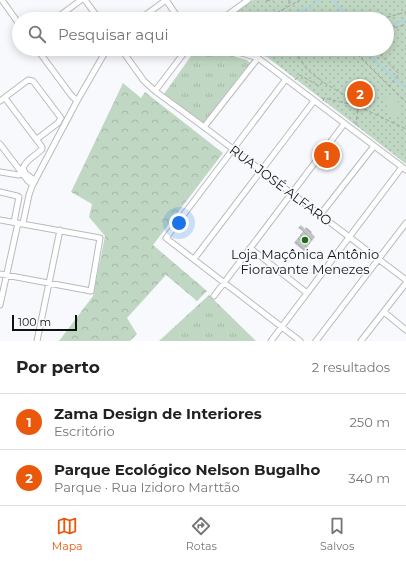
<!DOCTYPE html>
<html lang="pt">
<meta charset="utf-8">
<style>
:root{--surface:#fff;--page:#f6f6f6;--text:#222;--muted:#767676;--line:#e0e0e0;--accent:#ea580c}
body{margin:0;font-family:Montserrat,sans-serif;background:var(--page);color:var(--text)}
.scale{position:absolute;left:12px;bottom:10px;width:65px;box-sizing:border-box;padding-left:4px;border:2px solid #101112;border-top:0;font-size:11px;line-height:14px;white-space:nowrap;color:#101112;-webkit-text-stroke:3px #f8f9fc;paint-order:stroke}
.you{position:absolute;left:179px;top:223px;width:14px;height:14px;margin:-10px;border:3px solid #fff;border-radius:50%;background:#1a73e8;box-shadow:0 0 0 6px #1a73e833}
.badge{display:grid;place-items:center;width:26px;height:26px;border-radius:50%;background:var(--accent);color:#fff;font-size:13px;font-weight:700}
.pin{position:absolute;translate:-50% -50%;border:2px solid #fff;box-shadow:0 1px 4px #0006}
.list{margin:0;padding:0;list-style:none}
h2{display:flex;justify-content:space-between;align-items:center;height:52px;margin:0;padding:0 16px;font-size:17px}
h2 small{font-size:13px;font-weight:400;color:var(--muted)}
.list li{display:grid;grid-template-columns:26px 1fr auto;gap:12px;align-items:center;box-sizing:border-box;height:56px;padding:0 16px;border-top:1px solid var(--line)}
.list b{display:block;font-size:15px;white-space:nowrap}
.list p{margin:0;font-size:13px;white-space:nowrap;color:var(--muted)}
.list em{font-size:13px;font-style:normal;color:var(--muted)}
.icon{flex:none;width:22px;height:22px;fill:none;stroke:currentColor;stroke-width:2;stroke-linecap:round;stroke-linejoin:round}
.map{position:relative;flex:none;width:406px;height:341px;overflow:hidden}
.search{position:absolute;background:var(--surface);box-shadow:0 2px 10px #0003;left:12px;right:12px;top:12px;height:44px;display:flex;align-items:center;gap:10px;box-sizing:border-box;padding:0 14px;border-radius:22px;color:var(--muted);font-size:15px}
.sheet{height:164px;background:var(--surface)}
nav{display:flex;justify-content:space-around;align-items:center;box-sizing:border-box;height:56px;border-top:1px solid var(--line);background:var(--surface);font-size:11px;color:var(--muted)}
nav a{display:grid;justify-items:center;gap:2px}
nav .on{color:var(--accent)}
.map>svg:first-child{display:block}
</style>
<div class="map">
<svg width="406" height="341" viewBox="0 0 406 341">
<defs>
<pattern id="grass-tufts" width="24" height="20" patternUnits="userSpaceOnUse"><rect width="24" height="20" fill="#c0d8c3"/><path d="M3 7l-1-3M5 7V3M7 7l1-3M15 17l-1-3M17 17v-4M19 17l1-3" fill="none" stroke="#a4b8a6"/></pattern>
<pattern id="forest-crowns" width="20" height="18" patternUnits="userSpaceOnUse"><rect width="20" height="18" fill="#c0d8c3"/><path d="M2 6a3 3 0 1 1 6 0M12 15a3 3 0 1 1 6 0" fill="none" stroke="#a4b8a6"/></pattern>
<pattern id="park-dots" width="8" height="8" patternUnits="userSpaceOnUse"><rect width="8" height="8" fill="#c0d8c3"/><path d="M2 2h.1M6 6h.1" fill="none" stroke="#a4b8a6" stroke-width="1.8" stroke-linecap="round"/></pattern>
<pattern id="building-back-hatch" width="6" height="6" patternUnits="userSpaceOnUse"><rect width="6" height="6" fill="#c2c3c6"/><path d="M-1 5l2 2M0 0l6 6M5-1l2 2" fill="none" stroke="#a6a6a9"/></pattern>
</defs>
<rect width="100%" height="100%" fill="#f8f9fc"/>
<path fill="url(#grass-tufts)" d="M 196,49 L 208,49 L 247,60 L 250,63 L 203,123 L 164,94 Z
M 209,295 L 256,341 L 159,341 Z"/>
<path fill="url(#forest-crowns)" d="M 123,83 L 141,98 L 145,92 L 223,153 L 153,245 L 207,291 L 197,301 L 166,275 L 127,318 L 137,334 L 130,341 L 59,341 L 93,296 L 105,236 L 89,217 L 92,204 L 71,192 Z"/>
<path fill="url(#park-dots)" d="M 253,0 L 406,0 L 406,164 L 267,57 L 240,49 L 387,49 L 387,19 L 227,19 Z"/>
<path fill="#c0d8c3" d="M 388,95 L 394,96 L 400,105 L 402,111 L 400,116 L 395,117 L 390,113 L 384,100 Z"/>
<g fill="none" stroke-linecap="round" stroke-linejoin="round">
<path stroke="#aad2eb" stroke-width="1.5" d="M 333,0 L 350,19
M 284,19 L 312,6 L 318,0
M 387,26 L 406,20
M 367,49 L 375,61 L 406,88"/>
</g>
<path fill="url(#building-back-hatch)" d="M 301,225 L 305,229 L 306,227 L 312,232 L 311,233 L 315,237 L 304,251 L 294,243 L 303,231 L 298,228 Z"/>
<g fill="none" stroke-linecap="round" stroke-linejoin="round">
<defs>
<path id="minor" d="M 2,0 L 19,24
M 85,0 L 99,19
M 166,0 L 179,19
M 55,19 L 81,0
M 140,19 L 166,0
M 222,19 L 248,0
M 37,49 L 71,95 L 77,101
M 121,49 L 144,81 L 155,91 L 204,127 L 406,280
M 228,49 L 258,58 L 406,170
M 286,79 L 166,238 L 300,341
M 155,91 L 187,49
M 5,98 L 42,147 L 42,149 C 36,156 26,159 23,168 L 25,173 L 35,181
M 0,101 L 28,80 L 33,81 L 61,118 L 58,123 L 37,139
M 204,127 L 258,58
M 0,144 L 28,181 L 33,184
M 0,172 L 19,175 L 24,173
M 0,192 L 17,196 L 19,197 L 14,222
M 320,215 L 374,146
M 0,220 L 100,238 L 91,291 L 0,274
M 23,223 L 29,195 L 32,186 L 77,101 L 107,49
M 250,248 L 307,293
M 194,259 L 314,101
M 214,296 L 344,124
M 0,305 L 18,223
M 384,312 L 406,330
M 37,341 L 60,230
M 271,341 L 402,167
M 316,341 L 406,223
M 361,341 L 406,283"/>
</defs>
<use href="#minor" stroke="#b9babc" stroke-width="7"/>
<path stroke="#a1a2a4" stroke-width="1" stroke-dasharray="4 2" stroke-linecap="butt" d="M 267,0 L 267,1 L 273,0
M 289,0 L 289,5
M 266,19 L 300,0
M 357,19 L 358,18 L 371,19
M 381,19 L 406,12
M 387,37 L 394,28 L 406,24
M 406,48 L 406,50
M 255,49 L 267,51 L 282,49
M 282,49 C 303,53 297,59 309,71 C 313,75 318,78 322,81
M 326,49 L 332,56 L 354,51 L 389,86
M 377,49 L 376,50 L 399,74 L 389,86 L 406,102
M 295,80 L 300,75 L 319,86 L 323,82 L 354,101 L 358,106 L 406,129
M 323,101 L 324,98 L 358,106 L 356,125"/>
<use href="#minor" stroke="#fff" stroke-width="5"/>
</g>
<circle fill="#1e6f17" stroke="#f8f9fc" stroke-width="1.5" cx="305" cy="240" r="4"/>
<g text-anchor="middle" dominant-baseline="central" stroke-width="3.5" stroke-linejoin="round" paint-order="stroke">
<g font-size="13" fill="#101112" stroke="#f8f9fc">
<text transform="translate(281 185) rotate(37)">RUA JOSÉ ALFARO</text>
</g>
<g font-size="13" fill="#101112" stroke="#f8f9fc">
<text x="305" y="254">Loja Maçônica Antônio<tspan x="305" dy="15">Fioravante Menezes</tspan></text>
</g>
</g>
</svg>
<div class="scale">100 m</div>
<div class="you"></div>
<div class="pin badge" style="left:327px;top:155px">1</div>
<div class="pin badge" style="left:360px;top:94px">2</div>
<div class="search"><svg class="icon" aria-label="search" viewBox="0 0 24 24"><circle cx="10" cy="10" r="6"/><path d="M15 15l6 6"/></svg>Pesquisar aqui</div>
</div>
<section class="sheet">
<h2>Por perto<small>2 resultados</small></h2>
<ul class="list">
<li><span class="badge">1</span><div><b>Zama Design de Interiores</b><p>Escritório</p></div><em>250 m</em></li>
<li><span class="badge">2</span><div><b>Parque Ecológico Nelson Bugalho</b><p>Parque · Rua Izidoro Marttão</p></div><em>340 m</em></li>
</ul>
</section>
<nav>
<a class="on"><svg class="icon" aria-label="map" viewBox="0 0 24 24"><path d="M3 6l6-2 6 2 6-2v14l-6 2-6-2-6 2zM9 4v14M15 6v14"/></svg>Mapa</a>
<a><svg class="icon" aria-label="directions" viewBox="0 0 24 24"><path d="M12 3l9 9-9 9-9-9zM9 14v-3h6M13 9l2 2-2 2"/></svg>Rotas</a>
<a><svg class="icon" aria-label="saved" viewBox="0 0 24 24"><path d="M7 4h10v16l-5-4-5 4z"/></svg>Salvos</a>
</nav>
